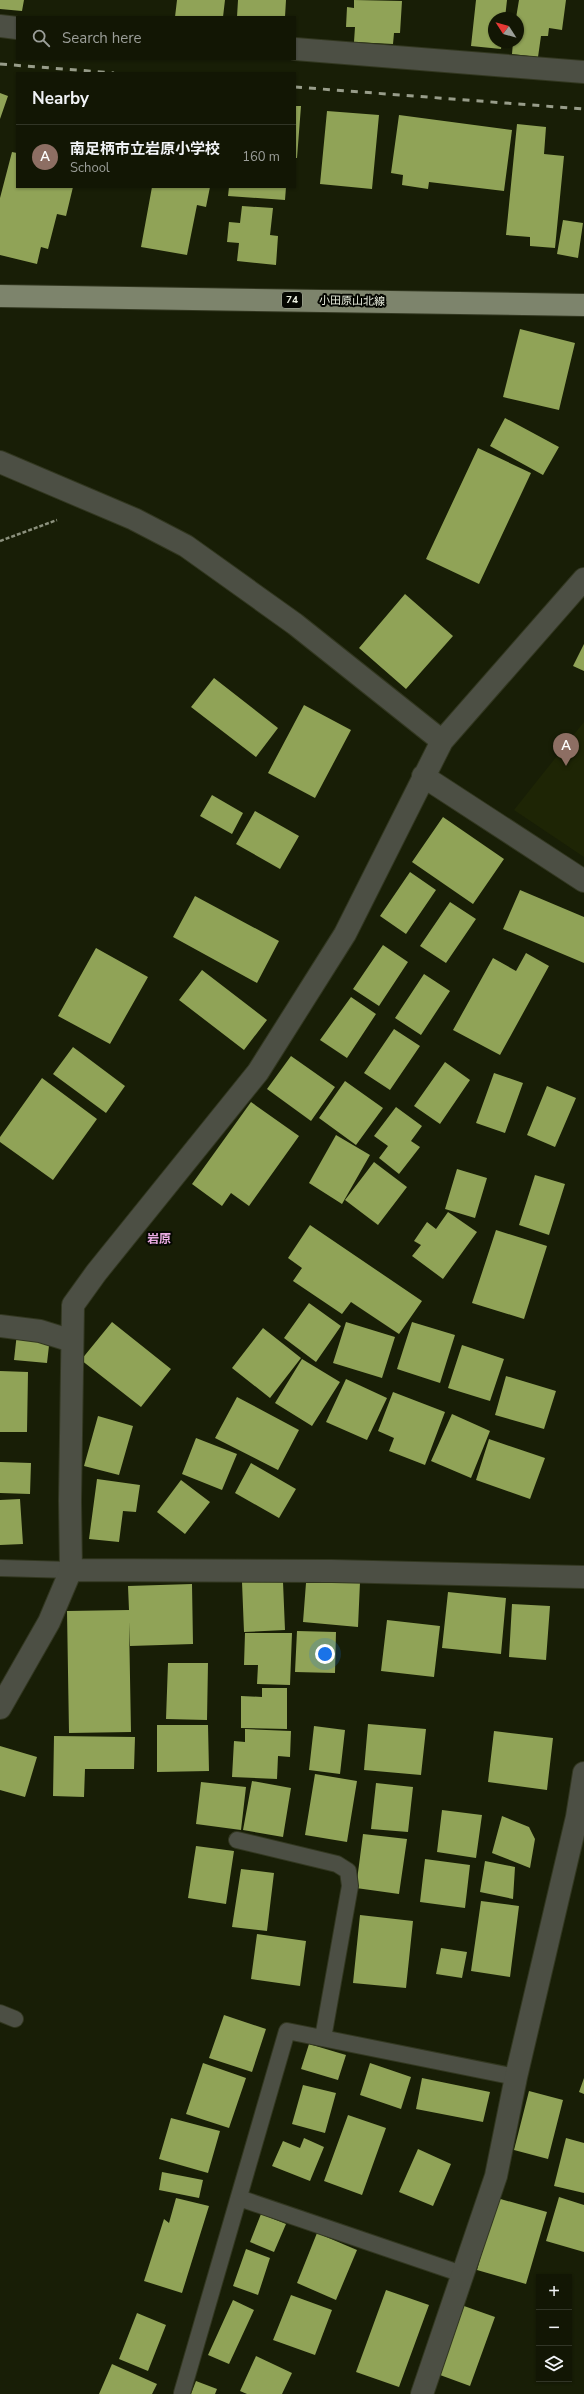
<!DOCTYPE html>
<meta charset="utf-8">
<style>
:root{--surface:#121604;--page:#1b1f0e;--text:#f1f3f6;--muted:#9c9f9a;--line:#313526;--accent:#b45309}
body{margin:0;font-family:"Nunito Sans","Noto Sans JP",sans-serif;background:var(--page);color:var(--text)}
.controls{position:absolute;right:12px;bottom:12px;display:grid;overflow:hidden;border-radius:0px;box-shadow:0 1px 3px #0004}
.controls button{width:36px;height:36px;display:grid;place-items:center;padding:0;border:0;border-bottom:1px solid var(--line);background:var(--surface);color:var(--text);font:20px sans-serif}
.compass{position:absolute;left:488px;top:12px;width:36px;height:36px;border-radius:50%;background:var(--surface);box-shadow:0 1px 3px #0004;rotate:306deg}
.you{position:absolute;left:325px;top:1654px;width:14px;height:14px;margin:-10px;border:3px solid #fff;border-radius:50%;background:#1a73e8;box-shadow:0 0 0 6px #1a73e833}
.badge{display:grid;place-items:center;width:26px;height:26px;border-radius:50%;background:var(--accent);color:#fff;font-size:13px;font-weight:700}
.pin{position:absolute;translate:-50% -33px;filter:drop-shadow(0 1px 2px #0008)}
.pin::after{content:'';position:absolute;top:21px;width:14px;height:12px;background:inherit;clip-path:polygon(0 0,100% 0,50% 100%)}
.list{margin:0;padding:0;list-style:none}
h2{display:flex;justify-content:space-between;align-items:center;height:52px;margin:0;padding:0 16px;font-size:17px}
h2 small{font-size:13px;font-weight:400;color:var(--muted)}
.list li{display:grid;grid-template-columns:26px 1fr auto;gap:12px;align-items:center;box-sizing:border-box;height:64px;padding:0 16px;border-top:1px solid var(--line)}
.list b{display:block;font-size:15px;white-space:nowrap}
.list p{margin:0;font-size:13px;white-space:nowrap;color:var(--muted)}
.list em{font-size:13px;font-style:normal;color:var(--muted)}
.icon{flex:none;width:22px;height:22px;fill:none;stroke:currentColor;stroke-width:2;stroke-linecap:round;stroke-linejoin:round}
.map{position:relative;flex:none;width:584px;height:2394px;overflow:hidden}
.search{position:absolute;background:var(--surface);box-shadow:0 1px 3px #0004;left:16px;top:16px;width:280px;height:44px;display:flex;align-items:center;gap:10px;box-sizing:border-box;padding:0 14px;border-radius:0px;color:var(--muted);font-size:15px}
.panel{position:absolute;background:var(--surface);box-shadow:0 1px 3px #0004;left:16px;top:72px;width:280px;height:116px;border-radius:0px}
.map>svg:first-child{display:block}
</style>
<div class="map">
<svg width="584" height="2394" viewBox="0 0 584 2394">
<rect width="100%" height="100%" fill="#181e06"/>
<path fill="#1e2505" d="M 584,722 L 584,857 L 514,810 Z"/>
<path fill="#90a357" d="M 0,0 L 24,0 L 22,11 L 0,9 Z
M 177,0 L 225,0 L 223,17 L 175,17 Z
M 238,0 L 286,0 L 285,17 L 237,17 Z
M 354,0 L 402,1 L 400,33 L 394,33 L 393,44 L 354,42 L 355,27 L 346,27 L 347,7 L 354,8 Z
M 476,0 L 507,0 L 505,18 L 494,18 L 494,42 L 502,42 L 501,49 L 471,46 Z
M 519,0 L 566,0 L 562,30 L 549,28 L 548,36 L 541,36 L 538,57 L 512,54 L 513,42 L 518,42 L 518,18 L 516,18 Z
M 0,93 L 8,96 L 0,119 Z
M 295,106 L 301,106 L 297,158 L 295,158 Z
M 327,111 L 379,115 L 372,189 L 320,184 Z
M 399,115 L 512,130 L 504,191 L 429,182 L 428,189 L 402,185 L 403,175 L 391,173 Z
M 517,124 L 546,127 L 544,154 L 564,156 L 555,248 L 530,246 L 530,237 L 506,235 Z
M 12,152 L 17,153 L 17,187 L 73,187 L 66,216 L 57,214 L 48,249 L 41,247 L 37,264 L 0,255 L 0,198 Z
M 152,187 L 210,187 L 206,207 L 197,205 L 187,255 L 141,247 Z
M 229,187 L 286,187 L 285,200 L 228,196 Z
M 242,206 L 273,208 L 270,235 L 278,236 L 276,265 L 237,261 L 239,243 L 227,242 L 229,222 L 240,223 Z
M 563,220 L 583,223 L 578,258 L 557,254 Z
M 520,329 L 575,343 L 559,410 L 503,397 Z
M 505,418 L 559,447 L 543,475 L 490,446 Z
M 478,448 L 531,473 L 479,584 L 426,559 Z
M 405,594 L 453,636 L 406,689 L 359,648 Z
M 584,644 L 584,671 L 573,666 Z
M 214,678 L 278,728 L 256,757 L 191,707 Z
M 304,705 L 351,730 L 315,798 L 268,773 Z
M 212,795 L 243,813 L 232,834 L 200,816 Z
M 255,811 L 299,836 L 280,869 L 236,844 Z
M 443,817 L 504,859 L 473,904 L 412,862 Z
M 410,872 L 436,890 L 406,934 L 380,916 Z
M 520,890 L 584,917 L 584,963 L 503,929 Z
M 195,896 L 279,941 L 257,983 L 173,937 Z
M 450,902 L 476,919 L 446,963 L 420,946 Z
M 383,945 L 408,962 L 379,1006 L 353,989 Z
M 96,948 L 148,977 L 110,1044 L 58,1016 Z
M 526,953 L 549,966 L 500,1055 L 453,1030 L 493,958 L 516,971 Z
M 202,970 L 267,1020 L 244,1050 L 179,1000 Z
M 424,974 L 450,991 L 421,1035 L 395,1018 Z
M 351,997 L 376,1014 L 347,1058 L 320,1040 Z
M 394,1029 L 420,1046 L 390,1090 L 364,1073 Z
M 73,1047 L 125,1086 L 106,1113 L 53,1074 Z
M 291,1056 L 335,1087 L 311,1121 L 267,1089 Z
M 445,1062 L 470,1080 L 440,1124 L 414,1106 Z
M 494,1073 L 523,1083 L 505,1133 L 476,1123 Z
M 42,1078 L 97,1119 L 53,1180 L 0,1142 L 0,1137 Z
M 345,1081 L 383,1108 L 356,1145 L 319,1118 Z
M 547,1086 L 576,1098 L 555,1147 L 527,1135 Z
M 251,1102 L 299,1136 L 249,1206 L 231,1193 L 222,1206 L 192,1184 Z
M 396,1107 L 422,1126 L 411,1141 L 420,1147 L 399,1174 L 379,1158 L 388,1146 L 374,1136 Z
M 336,1135 L 370,1155 L 342,1204 L 309,1183 Z
M 374,1162 L 407,1187 L 378,1225 L 345,1200 Z
M 457,1169 L 487,1178 L 475,1218 L 445,1209 Z
M 535,1175 L 565,1184 L 549,1235 L 519,1225 Z
M 448,1212 L 477,1232 L 443,1279 L 412,1256 L 421,1245 L 414,1241 L 427,1222 L 436,1229 Z
M 310,1225 L 422,1301 L 399,1334 L 351,1302 L 342,1314 L 293,1281 L 302,1268 L 288,1258 Z
M 496,1230 L 547,1246 L 524,1319 L 472,1303 Z
M 309,1303 L 341,1326 L 316,1362 L 284,1338 Z
M 112,1322 L 171,1369 L 141,1407 L 81,1360 Z
M 346,1322 L 395,1337 L 382,1378 L 333,1363 Z
M 412,1322 L 455,1335 L 440,1383 L 397,1369 Z
M 263,1328 L 301,1358 L 270,1398 L 232,1368 Z
M 17,1333 L 50,1337 L 47,1363 L 14,1360 Z
M 462,1345 L 504,1359 L 490,1401 L 448,1388 Z
M 302,1359 L 340,1382 L 312,1426 L 275,1403 Z
M 0,1371 L 28,1372 L 27,1432 L 0,1432 Z
M 506,1376 L 556,1391 L 544,1429 L 495,1415 Z
M 346,1379 L 387,1398 L 367,1440 L 326,1422 Z
M 393,1392 L 445,1412 L 425,1465 L 389,1451 L 394,1438 L 378,1431 Z
M 237,1397 L 299,1430 L 278,1470 L 215,1438 Z
M 452,1414 L 490,1431 L 471,1478 L 431,1461 Z
M 98,1416 L 133,1426 L 119,1475 L 84,1466 Z
M 196,1438 L 237,1454 L 222,1490 L 182,1474 Z
M 489,1439 L 545,1458 L 530,1499 L 476,1480 Z
M 0,1462 L 31,1463 L 30,1494 L 0,1493 Z
M 251,1463 L 296,1489 L 279,1518 L 235,1493 Z
M 97,1479 L 140,1485 L 136,1512 L 123,1511 L 119,1542 L 89,1539 Z
M 181,1480 L 210,1502 L 185,1534 L 157,1512 Z
M 20,1499 L 23,1544 L 0,1545 L 0,1500 Z
M 242,1582 L 283,1582 L 285,1630 L 244,1632 Z
M 360,1582 L 358,1627 L 303,1622 L 306,1583 Z
M 192,1584 L 193,1644 L 130,1646 L 129,1622 L 131,1732 L 69,1733 L 67,1611 L 129,1610 L 128,1586 Z
M 448,1592 L 506,1598 L 501,1654 L 442,1648 Z
M 512,1604 L 550,1606 L 546,1660 L 509,1657 Z
M 387,1620 L 440,1626 L 434,1677 L 381,1671 Z
M 297,1631 L 336,1632 L 335,1673 L 295,1672 Z
M 245,1633 L 292,1633 L 290,1685 L 257,1684 L 258,1665 L 244,1665 Z
M 168,1663 L 208,1663 L 207,1720 L 166,1719 Z
M 262,1688 L 287,1688 L 287,1729 L 241,1728 L 241,1696 L 262,1697 Z
M 368,1724 L 426,1729 L 421,1775 L 364,1770 Z
M 157,1725 L 208,1725 L 209,1771 L 157,1772 Z
M 314,1726 L 345,1730 L 340,1774 L 309,1770 Z
M 245,1729 L 291,1731 L 290,1757 L 278,1756 L 277,1779 L 232,1777 L 234,1741 L 245,1742 Z
M 494,1731 L 553,1738 L 547,1790 L 488,1782 Z
M 54,1736 L 135,1737 L 134,1769 L 85,1769 L 84,1797 L 53,1796 Z
M 0,1746 L 37,1757 L 25,1797 L 0,1790 Z
M 315,1774 L 357,1781 L 347,1842 L 305,1835 Z
M 252,1781 L 291,1788 L 283,1837 L 243,1830 Z
M 201,1782 L 246,1787 L 241,1830 L 196,1824 Z
M 376,1783 L 413,1787 L 408,1832 L 371,1829 Z
M 442,1810 L 482,1815 L 476,1858 L 437,1852 Z
M 502,1816 L 529,1827 L 535,1839 L 530,1868 L 492,1853 Z
M 363,1834 L 407,1839 L 399,1894 L 356,1888 Z
M 196,1846 L 234,1851 L 226,1904 L 188,1898 Z
M 425,1859 L 470,1865 L 465,1908 L 420,1902 Z
M 485,1861 L 515,1867 L 513,1899 L 480,1892 Z
M 241,1869 L 274,1873 L 267,1931 L 232,1927 Z
M 481,1901 L 519,1906 L 510,1977 L 471,1971 Z
M 360,1915 L 413,1921 L 406,1988 L 353,1983 Z
M 257,1934 L 306,1941 L 300,1986 L 251,1979 Z
M 441,1948 L 467,1952 L 462,1978 L 436,1974 Z
M 224,2015 L 266,2029 L 252,2072 L 209,2058 Z
M 309,2044 L 346,2055 L 338,2080 L 301,2069 Z
M 203,2063 L 246,2078 L 229,2128 L 186,2114 Z
M 370,2063 L 411,2077 L 401,2109 L 360,2095 Z
M 422,2078 L 490,2092 L 483,2122 L 416,2109 Z
M 584,2078 L 584,2094 L 579,2092 Z
M 303,2085 L 336,2093 L 325,2133 L 292,2124 Z
M 529,2091 L 563,2100 L 548,2159 L 514,2150 Z
M 348,2115 L 386,2128 L 362,2195 L 324,2181 Z
M 171,2118 L 220,2131 L 208,2173 L 159,2159 Z
M 304,2138 L 324,2147 L 310,2181 L 272,2166 L 283,2141 L 300,2148 Z
M 566,2138 L 584,2143 L 584,2193 L 554,2186 Z
M 418,2149 L 451,2164 L 433,2206 L 399,2192 Z
M 162,2172 L 203,2180 L 199,2198 L 159,2190 Z
M 559,2197 L 584,2205 L 584,2252 L 546,2241 Z
M 176,2198 L 209,2206 L 182,2293 L 144,2281 L 164,2219 L 169,2223 Z
M 497,2198 L 547,2212 L 526,2284 L 477,2270 Z
M 261,2214 L 286,2224 L 274,2252 L 250,2242 Z
M 317,2233 L 357,2250 L 336,2300 L 297,2283 Z
M 246,2249 L 270,2258 L 258,2295 L 233,2286 Z
M 386,2290 L 429,2305 L 399,2387 L 356,2372 Z
M 291,2295 L 332,2310 L 315,2355 L 273,2340 Z
M 233,2300 L 254,2310 L 229,2364 L 208,2355 Z
M 464,2306 L 495,2317 L 470,2386 L 440,2375 Z
M 137,2313 L 166,2325 L 148,2371 L 119,2359 Z
M 256,2356 L 292,2373 L 282,2394 L 247,2394 L 240,2391 Z
M 112,2364 L 157,2384 L 152,2394 L 99,2394 Z
M 196,2381 L 217,2389 L 215,2394 L 191,2394 Z"/>
<g fill="none" stroke-linecap="round" stroke-linejoin="round">
<defs>
<path id="service" d="M 0,1568 L 71,1570
M 237,1840 L 337,1864 L 348,1871 L 350,1886 L 323,2038
M 0,2013 L 15,2019
M 239,2198 L 462,2274
M 182,2393 L 287,2031 L 516,2077"/>
<path id="minor" d="M 0,26 L 17,28
M 295,49 L 584,72
M 0,462 L 134,519 L 186,546 L 295,624 L 442,741
M 423,776 L 584,881
M 0,1326 L 40,1331 L 72,1341
M 71,1570 L 332,1571 L 584,1577
M 0,1708 L 49,1622 L 71,1570 L 70,1501 L 73,1305 L 96,1273 L 258,1072 L 345,934 L 442,741 L 584,579
M 422,2394 L 496,2176 L 516,2077 L 577,1817 L 584,1773"/>
<path id="primary" d="M 0,296 L 584,305"/>
</defs>
<use href="#service" stroke="#323720" stroke-width="18"/>
<use href="#minor" stroke="#323720" stroke-width="24"/>
<use href="#primary" stroke="#323720" stroke-width="24"/>
<path stroke="#8c917d" stroke-width="2.5" stroke-dasharray="4 2" stroke-linecap="butt" d="M 0,541 L 57,520"/>
<use href="#service" stroke="#4c4f44" stroke-width="16"/>
<use href="#minor" stroke="#4c4f44" stroke-width="22"/>
<use href="#primary" stroke="#7d846c" stroke-width="22"/>
<path stroke="#989d8a" stroke-width="3" stroke-dasharray="7 7" stroke-linecap="butt" d="M 0,64 L 114,73
M 295,87 L 584,109"/>
</g>
<g text-anchor="middle" dominant-baseline="central" stroke-width="4" stroke-linejoin="round" paint-order="stroke">
<rect fill="#050701" stroke="#a7ac9e" stroke-width="1" x="282" y="292" width="20" height="16" rx="3"/>
<g font-size="10" font-weight="bold" fill="#edf2e2">
<text x="292" y="300">74</text>
</g>
<g font-size="11" fill="#edf2e2" stroke="#050701">
<text transform="translate(352 301) rotate(1)">小田原山北線</text>
</g>
<g font-size="12" font-weight="bold" fill="#e8abe1" stroke="#050701">
<text x="159" y="1239">岩原</text>
</g>
</g>
</svg>
<div class="controls">
<button>+</button>
<button>−</button>
<button><svg class="icon" aria-label="layers" viewBox="0 0 24 24"><path d="M12 4l9 5-9 5-9-5zM3 14l9 5 9-5"/></svg></button>
</div>
<svg class="compass" viewBox="-18 -18 36 36"><path d="M0-13l5 13h-10z" fill="#e53935"/><path d="M0 13l5-13h-10z" fill="#9c9f9a"/></svg>
<div class="you"></div>
<div class="pin badge" style="left:566px;top:766px;background:#8d6e63">A</div>
<div class="search"><svg class="icon" aria-label="search" viewBox="0 0 24 24"><circle cx="10" cy="10" r="6"/><path d="M15 15l6 6"/></svg>Search here</div>
<section class="panel">
<h2>Nearby<small></small></h2>
<ul class="list">
<li><span class="badge" style="background:#8d6e63">A</span><div><b>南足柄市立岩原小学校</b><p>School</p></div><em>160 m</em></li>
</ul>
</section>
</div>
